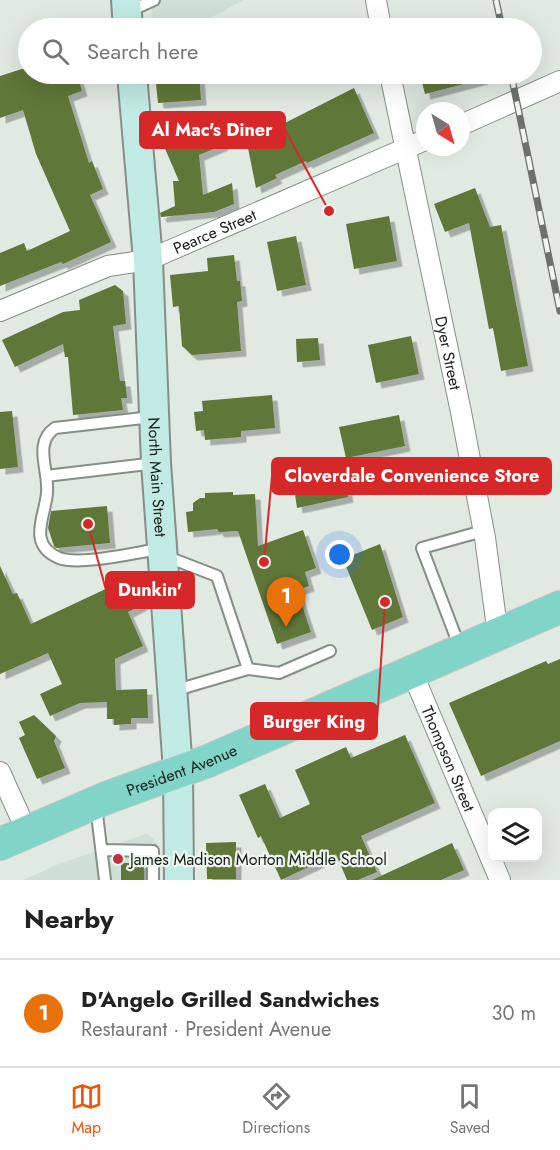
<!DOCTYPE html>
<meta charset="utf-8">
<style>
:root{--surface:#fff;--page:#f6f6f6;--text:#222;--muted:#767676;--line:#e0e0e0;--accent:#ea580c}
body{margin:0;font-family:Jost,sans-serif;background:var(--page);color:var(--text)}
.controls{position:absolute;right:18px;bottom:18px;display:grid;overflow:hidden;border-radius:12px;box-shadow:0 6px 24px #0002}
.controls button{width:54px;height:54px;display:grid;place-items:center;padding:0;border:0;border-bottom:2px solid var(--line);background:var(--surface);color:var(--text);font:30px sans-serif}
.compass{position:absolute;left:416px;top:102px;width:54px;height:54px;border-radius:50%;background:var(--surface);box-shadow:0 6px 24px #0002;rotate:143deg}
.you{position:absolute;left:340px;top:555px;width:21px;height:21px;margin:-15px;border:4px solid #fff;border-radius:50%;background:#1a73e8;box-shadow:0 0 0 9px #1a73e833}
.badge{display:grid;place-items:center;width:39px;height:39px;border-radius:50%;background:var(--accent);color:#fff;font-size:20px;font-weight:700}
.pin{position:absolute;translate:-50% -50px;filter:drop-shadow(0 2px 3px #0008)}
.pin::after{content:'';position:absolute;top:32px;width:21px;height:18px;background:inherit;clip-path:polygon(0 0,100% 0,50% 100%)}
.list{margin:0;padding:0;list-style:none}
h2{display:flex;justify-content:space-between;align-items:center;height:78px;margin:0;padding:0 24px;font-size:26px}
h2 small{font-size:20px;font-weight:400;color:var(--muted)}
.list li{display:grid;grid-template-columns:39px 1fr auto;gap:18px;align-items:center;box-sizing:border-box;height:108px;padding:0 24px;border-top:2px solid var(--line)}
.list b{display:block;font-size:22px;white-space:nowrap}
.list p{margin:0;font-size:20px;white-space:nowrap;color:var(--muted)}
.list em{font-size:20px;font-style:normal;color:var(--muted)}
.icon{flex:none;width:33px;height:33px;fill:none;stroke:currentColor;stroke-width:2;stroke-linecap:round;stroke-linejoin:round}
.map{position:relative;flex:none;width:560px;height:880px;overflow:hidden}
.search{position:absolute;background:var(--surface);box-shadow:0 6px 24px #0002;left:18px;right:18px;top:18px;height:66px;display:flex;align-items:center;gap:15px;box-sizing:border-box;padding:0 21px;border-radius:33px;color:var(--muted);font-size:22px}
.sheet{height:186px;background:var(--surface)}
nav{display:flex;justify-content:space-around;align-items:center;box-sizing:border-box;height:84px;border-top:2px solid var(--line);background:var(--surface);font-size:16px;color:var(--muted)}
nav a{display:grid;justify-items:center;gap:3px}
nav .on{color:var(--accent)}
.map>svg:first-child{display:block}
</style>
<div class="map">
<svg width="560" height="880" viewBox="0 0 560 880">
<defs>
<filter id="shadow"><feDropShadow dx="5.5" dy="5.5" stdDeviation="0" flood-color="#0004"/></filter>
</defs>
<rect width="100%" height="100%" fill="#e1e9e3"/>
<path fill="#d1e0d4" d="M 151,0 L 244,0 L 191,28 L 153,28 Z
M 146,834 L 153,838 L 157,844 L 159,852 L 160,880 L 23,880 L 56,865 Z"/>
<path fill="#5f7739" filter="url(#shadow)" d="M 28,67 L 28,74 L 77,74 L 82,91 L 68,96 L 89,163 L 92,161 L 103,189 L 90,195 L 111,242 L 63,264 L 61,262 L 0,286 L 0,253 L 24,243 L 27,251 L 70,231 L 36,154 L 23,110 L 0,118 L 0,76 Z
M 155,74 L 199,74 L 201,100 L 158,103 Z
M 420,74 L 482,74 L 483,79 L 425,94 Z
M 354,88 L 374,133 L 307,163 L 306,161 L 275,175 L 277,178 L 256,188 L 246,138 L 268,128 L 269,131 Z
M 212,117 L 223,145 L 199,155 L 203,195 L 232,183 L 234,204 L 214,212 L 161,217 L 160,213 L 175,206 L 173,181 L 179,181 L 163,144 L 167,142 L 165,137 Z
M 475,188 L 490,227 L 501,225 L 528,366 L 501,371 L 493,328 L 489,329 L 469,223 L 445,232 L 434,204 Z
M 389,216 L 397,261 L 354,269 L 346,224 Z
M 296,236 L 306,285 L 277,291 L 267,242 Z
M 234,255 L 237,281 L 240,281 L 242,301 L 237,302 L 241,351 L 192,355 L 182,346 L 179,306 L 173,307 L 170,275 L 208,271 L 207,258 Z
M 115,285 L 123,291 L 126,324 L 113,326 L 120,381 L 125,381 L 127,398 L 121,398 L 123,410 L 73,415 L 68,357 L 65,357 L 63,344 L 15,367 L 2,340 L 63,312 L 80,310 L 79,300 Z
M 411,336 L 419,374 L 376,383 L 368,345 Z
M 318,338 L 320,360 L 297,362 L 296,339 Z
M 272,395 L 275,428 L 241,431 L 241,437 L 205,440 L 204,430 L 196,431 L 194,412 L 203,411 L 202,401 Z
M 12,411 L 18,467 L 0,469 L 0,412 Z
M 399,415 L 405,446 L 346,458 L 339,427 Z
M 343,466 L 348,497 L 297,508 L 292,474 Z
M 233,492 L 233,495 L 255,494 L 258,546 L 303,530 L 316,568 L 305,572 L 309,586 L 297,590 L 311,632 L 277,644 L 238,531 L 219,532 L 217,529 L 188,532 L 186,512 L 193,511 L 193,503 L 200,498 L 205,498 L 205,493 Z
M 107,506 L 110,543 L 56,548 L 54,546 L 48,528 L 51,511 Z
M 380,544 L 403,617 L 372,630 L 343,559 Z
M 0,566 L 13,594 L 17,593 L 31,624 L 129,578 L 142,605 L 128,612 L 143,646 L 115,659 L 116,690 L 147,689 L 148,718 L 131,718 L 131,724 L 114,725 L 114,719 L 107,719 L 107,702 L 80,703 L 50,716 L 40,694 L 62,684 L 48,653 L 0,674 Z
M 560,659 L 560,741 L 481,776 L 449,703 L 546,661 L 548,664 Z
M 34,715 L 56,736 L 54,741 L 65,768 L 37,779 L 19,738 L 25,735 L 19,722 Z
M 405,735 L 435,803 L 361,836 L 377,872 L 358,880 L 347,880 L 336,854 L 281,880 L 261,836 L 258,838 L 239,795 L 265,784 L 280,818 L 310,804 L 295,770 L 346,747 L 351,758 Z
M 236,842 L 236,879 L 207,879 L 206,843 Z
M 452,843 L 464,870 L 441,880 L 372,880 Z
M 121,863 L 144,863 L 144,880 L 121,880 Z"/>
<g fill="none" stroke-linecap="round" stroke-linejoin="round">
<defs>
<path id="lane" d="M 130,11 L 154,0
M 152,417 L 55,428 C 33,443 49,470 47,492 C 46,515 26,544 59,558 C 80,566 137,552 160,549
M 46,476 L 156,463
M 165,556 L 217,576 L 248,669 L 173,691
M 460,648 L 422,548 L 483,531
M 248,669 L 279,673 L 330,651
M 96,806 L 105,880
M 102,850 L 153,851 L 153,880"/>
<g id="street">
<path d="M 376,0 L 381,28"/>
<path id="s1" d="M 390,74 L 461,412 L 485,538 L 498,635"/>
<path d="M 461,125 L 560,81"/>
<path id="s2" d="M 0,311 L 108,266 L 148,260 L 425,140"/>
<path id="s3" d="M 412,672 L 500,880"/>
<path d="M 0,772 L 27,832"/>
</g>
<g id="secondary">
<path d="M 126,0 L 128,28"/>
<path id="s4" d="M 132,74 L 148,260 L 156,463 L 178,771 L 179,880"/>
</g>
<g id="primary">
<path id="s5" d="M 0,844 L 106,798 L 208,761 L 560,607"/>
</g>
</defs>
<use href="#lane" stroke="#868e88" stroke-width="14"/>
<use href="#street" stroke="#868e88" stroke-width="22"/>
<use href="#secondary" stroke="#868e88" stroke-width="32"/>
<use href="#primary" stroke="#c3c4c3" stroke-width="34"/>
<use href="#lane" stroke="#fff" stroke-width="10"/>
<use href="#street" stroke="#fff" stroke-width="20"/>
<use href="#secondary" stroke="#c0eae3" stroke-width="28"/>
<use href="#primary" stroke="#81d4c8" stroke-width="32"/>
<defs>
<path id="rail" d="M 496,0 L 502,28
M 511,74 L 560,311"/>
</defs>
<use href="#rail" stroke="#6b716d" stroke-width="7"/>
<use href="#rail" stroke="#eef6f0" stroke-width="4.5" stroke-dasharray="14" stroke-linecap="butt"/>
</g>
<circle fill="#c1313d" stroke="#eef6f0" stroke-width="2" cx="118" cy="859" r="6"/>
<g text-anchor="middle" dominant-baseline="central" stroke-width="4.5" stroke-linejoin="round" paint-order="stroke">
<g font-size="16" fill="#181b19" stroke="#eef6f0">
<text stroke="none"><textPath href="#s2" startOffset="230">Pearce Street</textPath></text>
<text stroke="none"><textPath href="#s1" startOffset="285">Dyer Street</textPath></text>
<text stroke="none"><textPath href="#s4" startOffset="404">North Main Street</textPath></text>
<text stroke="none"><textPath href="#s3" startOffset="94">Thompson Street</textPath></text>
<text stroke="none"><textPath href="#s5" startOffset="196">President Avenue</textPath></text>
</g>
<g font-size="16" fill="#181b19" stroke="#eef6f0" text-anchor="start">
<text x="130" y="859">James Madison Morton Middle School</text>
</g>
</g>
<path fill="none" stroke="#d62828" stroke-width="2" d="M329 211L285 130M264 562L272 476M88 524L106 590M385 602L377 721"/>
<g fill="#d62828" stroke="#eef6f0" stroke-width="2">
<circle cx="329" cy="211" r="6"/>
<circle cx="264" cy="562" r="6"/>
<circle cx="88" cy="524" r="6"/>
<circle cx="385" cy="602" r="6"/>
</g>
<g fill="#d62828" stroke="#d62828" stroke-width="2">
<rect x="140" y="112" width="145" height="36" rx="6"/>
<rect x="272" y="458" width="279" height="36" rx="6"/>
<rect x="106" y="572" width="88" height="36" rx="6"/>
<rect x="251" y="703" width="126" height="36" rx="6"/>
</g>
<g font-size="18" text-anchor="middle" font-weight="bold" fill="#fff">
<text x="212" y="136">Al Mac's Diner</text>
<text x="412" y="482">Cloverdale Convenience Store</text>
<text x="150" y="596">Dunkin'</text>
<text x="314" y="728">Burger King</text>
</g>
</svg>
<div class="controls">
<button><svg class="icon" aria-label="layers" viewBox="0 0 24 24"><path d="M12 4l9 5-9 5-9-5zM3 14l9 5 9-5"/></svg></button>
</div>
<svg class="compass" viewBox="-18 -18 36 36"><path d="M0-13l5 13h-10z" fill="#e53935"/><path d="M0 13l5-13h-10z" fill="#767676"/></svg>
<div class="you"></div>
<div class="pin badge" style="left:286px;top:627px;background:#e8710a">1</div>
<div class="search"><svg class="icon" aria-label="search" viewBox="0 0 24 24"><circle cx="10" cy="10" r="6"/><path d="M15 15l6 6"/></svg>Search here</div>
</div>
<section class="sheet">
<h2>Nearby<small></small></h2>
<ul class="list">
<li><span class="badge" style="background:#e8710a">1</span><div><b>D'Angelo Grilled Sandwiches</b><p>Restaurant · President Avenue</p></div><em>30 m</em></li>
</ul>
</section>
<nav>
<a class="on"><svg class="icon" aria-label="map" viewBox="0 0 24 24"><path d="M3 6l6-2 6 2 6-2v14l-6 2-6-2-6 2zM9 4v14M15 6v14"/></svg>Map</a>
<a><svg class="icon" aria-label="directions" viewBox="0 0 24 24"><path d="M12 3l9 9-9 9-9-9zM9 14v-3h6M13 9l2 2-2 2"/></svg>Directions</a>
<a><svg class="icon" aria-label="saved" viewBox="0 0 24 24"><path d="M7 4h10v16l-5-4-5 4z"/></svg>Saved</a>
</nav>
